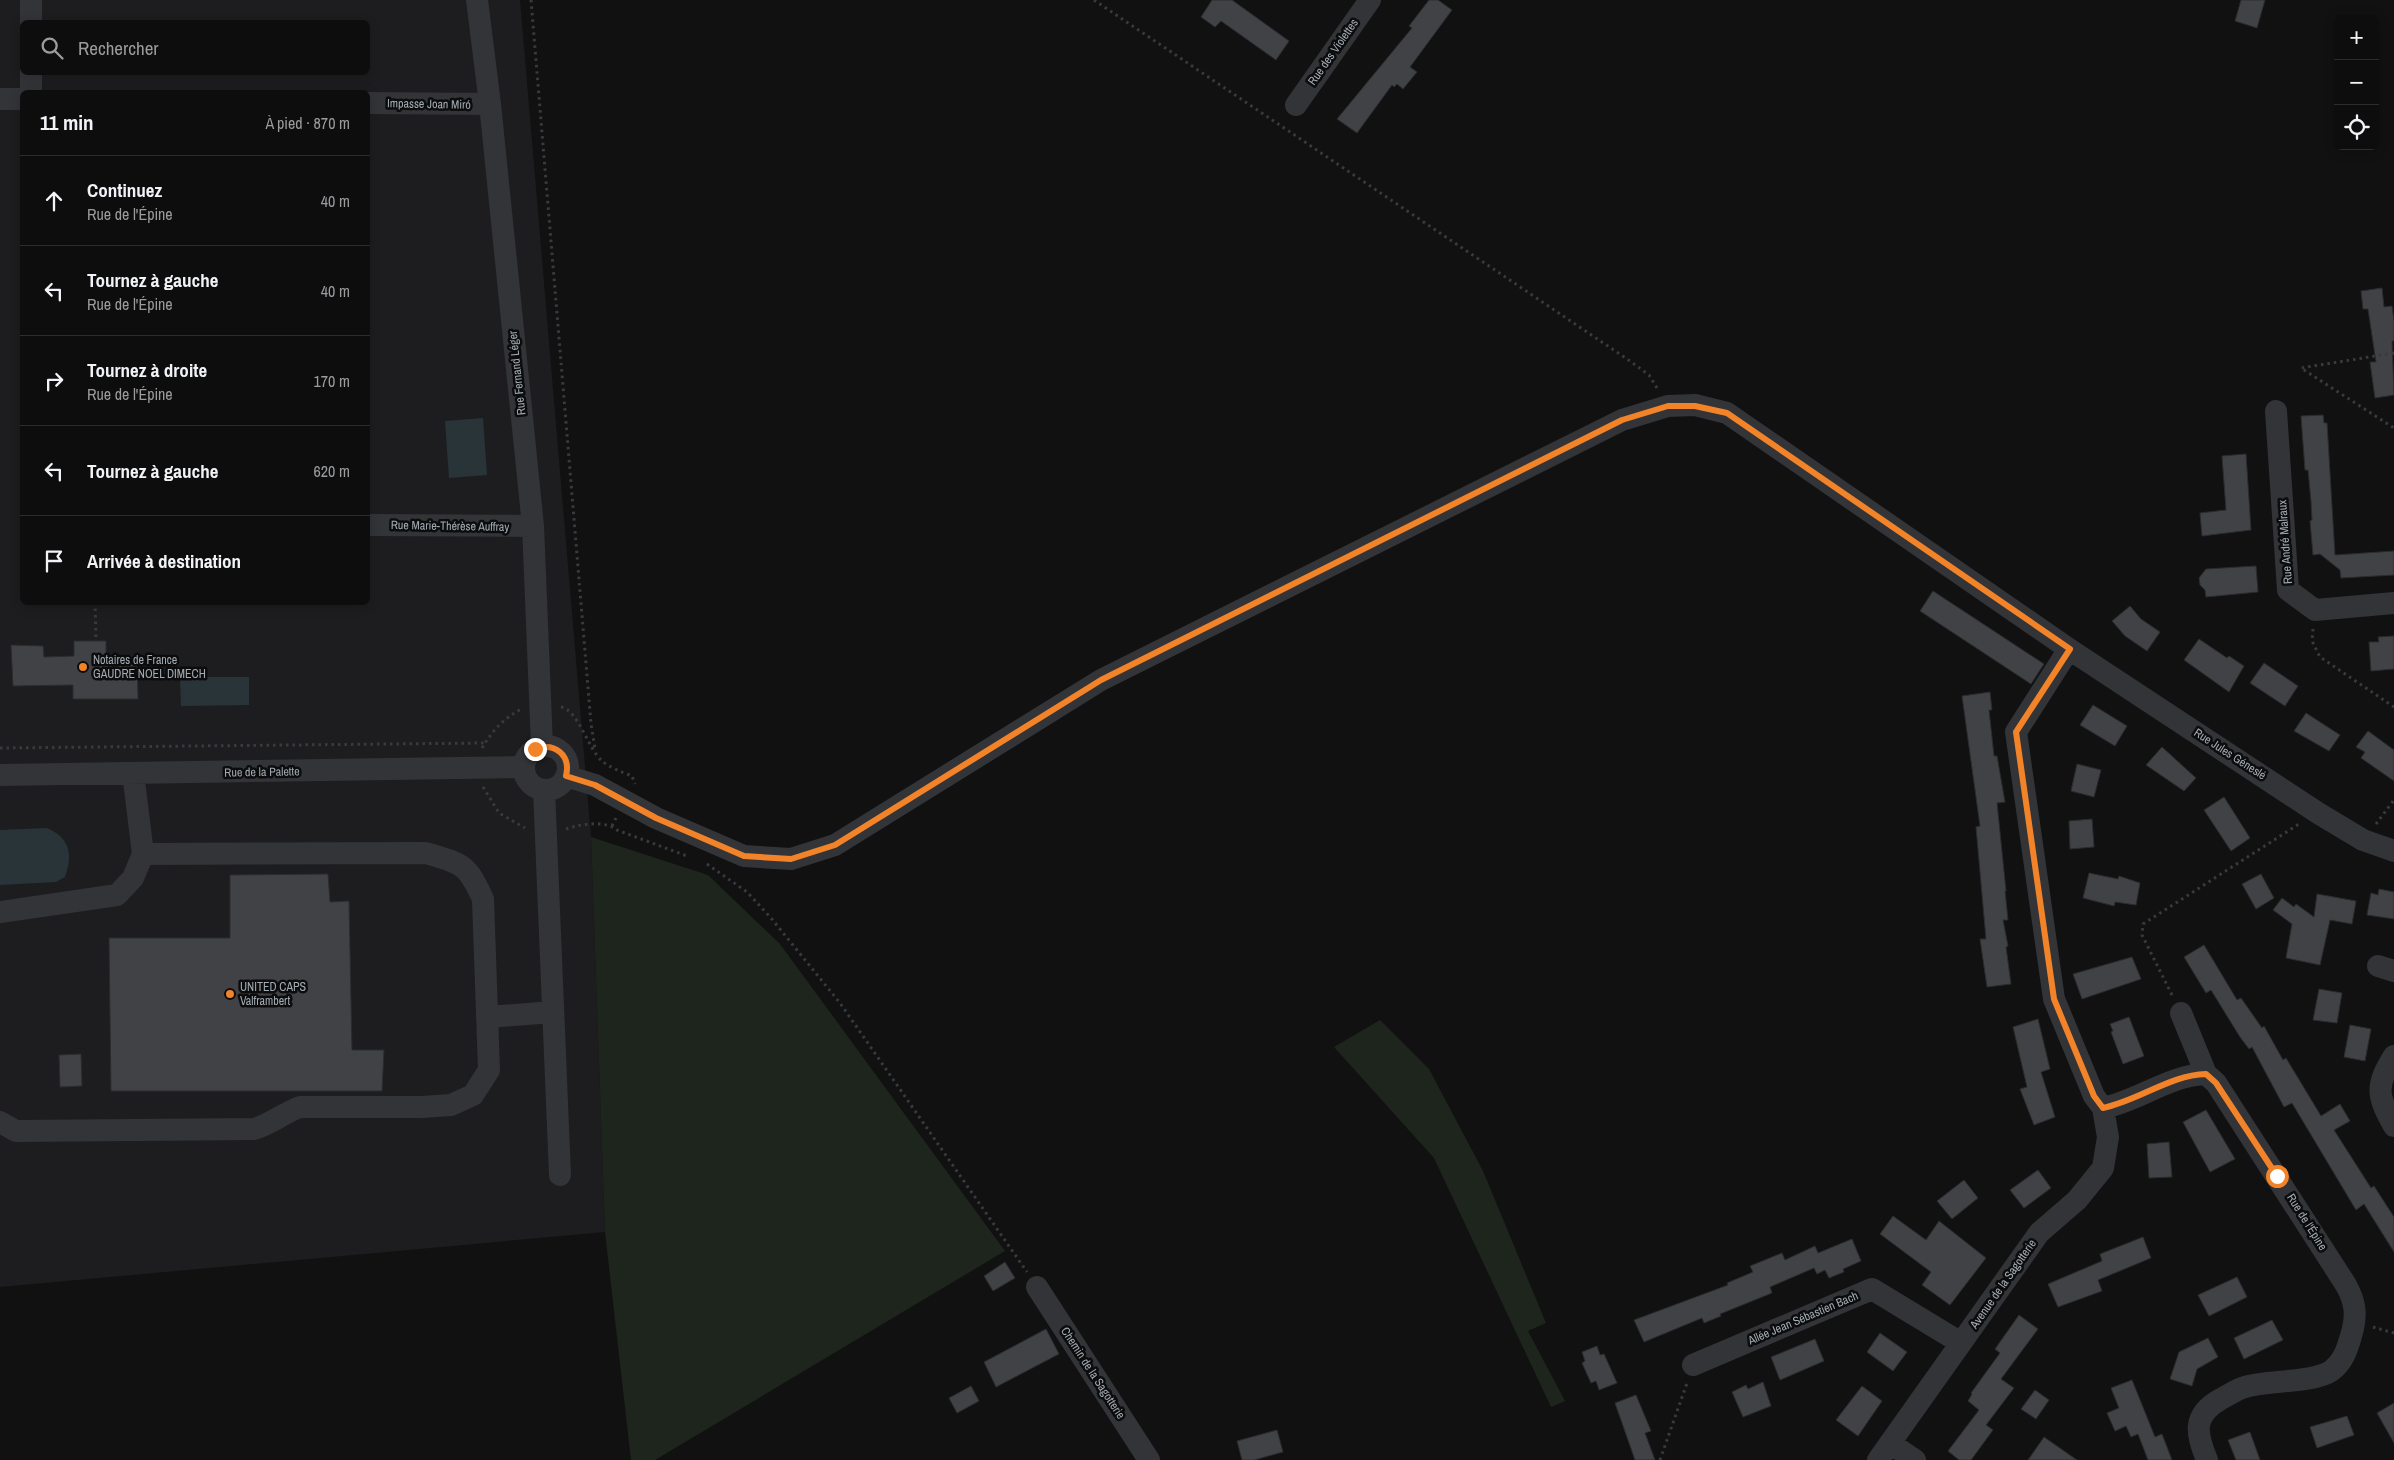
<!DOCTYPE html>
<html lang="fr">
<meta charset="utf-8">
<style>
:root{--surface:#0d0d0e;--page:#1b1b1c;--text:#f1f3f6;--muted:#9a9c9e;--line:#2d2d2e}
body{margin:0;font-family:"Archivo Narrow",sans-serif;background:var(--page);color:var(--text)}
.controls{position:absolute;right:15px;top:15px;display:grid;overflow:hidden;border-radius:8px;box-shadow:0 2px 12px #0003}
.controls button{width:45px;height:45px;display:grid;place-items:center;padding:0;border:0;border-bottom:1px solid var(--line);background:var(--surface);color:var(--text);font:25px sans-serif}
.stop{position:absolute;width:15px;height:15px;margin:-11px;border:4px solid #f28329;border-radius:50%;background:#fff}
.stop.end{background:#f28329;border-color:#fff;box-shadow:0 1px 5px #0008}
.list{margin:0;padding:0;list-style:none}
h2{display:flex;justify-content:space-between;align-items:center;height:65px;margin:0;padding:0 20px;font-size:21px}
h2 small{font-size:16px;font-weight:400;color:var(--muted)}
.list li{display:grid;grid-template-columns:32px 1fr auto;gap:15px;align-items:center;box-sizing:border-box;height:90px;padding:0 20px;border-top:1px solid var(--line)}
.list b{display:block;font-size:19px;white-space:nowrap}
.list p{margin:0;font-size:16px;white-space:nowrap;color:var(--muted)}
.list em{font-size:16px;font-style:normal;color:var(--muted)}
.icon{flex:none;width:28px;height:28px;fill:none;stroke:currentColor;stroke-width:2;stroke-linecap:round;stroke-linejoin:round}
.map{position:relative;flex:none;width:2394px;height:1460px;overflow:hidden}
.search{position:absolute;background:var(--surface);box-shadow:0 2px 12px #0003;left:20px;top:20px;width:350px;height:55px;display:flex;align-items:center;gap:12px;box-sizing:border-box;padding:0 18px;border-radius:8px;color:var(--muted);font-size:19px}
.panel{position:absolute;background:var(--surface);box-shadow:0 2px 12px #0003;left:20px;top:90px;width:350px;height:515px;border-radius:8px}
.map>svg:first-child{display:block}
</style>
<div class="map">
<svg width="2394" height="1460" viewBox="0 0 2394 1460">
<rect width="100%" height="100%" fill="#111112"/>
<path fill="#1d1d1f" fill-rule="evenodd" d="M 0,0 L 520,0 L 591,837 L 605,1232 L 0,1287 ZM 22,22 L 368,22 L 368,72 L 22,72 ZM 22,92 L 368,92 L 368,602 L 22,602 Z"/>
<path fill="#1e251d" d="M 591,837 L 708,875 L 780,944 L 1005,1251 L 655,1460 L 631,1460 L 605,1232 Z
M 1380,1020 L 1429,1069 L 1483,1171 L 1546,1323 L 1528,1331 L 1565,1401 L 1551,1407 L 1434,1158 L 1334,1047 Z"/>
<path fill="#293438" d="M 483,418 L 487,475 L 449,478 L 445,421 Z
M 180,677 L 249,677 L 249,705 L 181,706 Z
M 47,828 C 70,838 73,854 65,877 L 56,882 L 0,885 L 0,830 Z"/>
<path fill="#404245" stroke="#2b2c2e" d="M 1212,0 L 1232,0 L 1289,41 L 1276,60 L 1221,21 L 1215,27 L 1201,17 Z
M 1429,0 L 1438,0 L 1452,10 L 1410,67 L 1417,72 L 1403,89 L 1397,84 L 1394,87 L 1392,85 L 1357,133 L 1337,119 L 1412,28 L 1409,26 Z
M 2241,0 L 2265,0 L 2257,28 L 2235,21 Z
M 2382,288 L 2384,307 L 2392,306 L 2394,321 L 2394,341 L 2392,341 L 2394,395 L 2375,398 L 2370,362 L 2376,362 L 2368,309 L 2363,309 L 2361,291 Z
M 2323,415 L 2324,423 L 2327,423 L 2335,555 L 2394,551 L 2394,575 L 2341,578 L 2340,570 L 2320,554 L 2313,555 L 2310,521 L 2312,520 L 2311,501 L 2308,470 L 2305,470 L 2301,416 Z
M 2246,454 L 2251,530 L 2202,536 L 2200,513 L 2226,510 L 2222,456 Z
M 2256,566 L 2258,592 L 2206,597 L 2205,590 L 2200,585 L 2199,578 L 2206,569 Z
M 1933,591 L 2044,664 L 2031,684 L 1920,611 Z
M 2130,606 L 2141,619 L 2160,632 L 2147,651 L 2125,636 L 2112,621 Z
M 2394,636 L 2394,669 L 2371,671 L 2369,642 L 2379,642 L 2378,637 Z
M 2199,639 L 2227,658 L 2229,656 L 2244,666 L 2229,692 L 2184,660 Z
M 74,641 L 106,641 L 106,655 L 137,656 L 138,699 L 73,699 L 73,685 L 13,686 L 11,645 L 43,646 L 44,657 L 74,656 Z
M 2264,663 L 2298,686 L 2285,706 L 2250,683 Z
M 1990,692 L 1992,710 L 1989,710 L 1994,756 L 1997,756 L 2005,802 L 1997,803 L 2006,891 L 2005,891 L 2008,920 L 2003,920 L 2008,946 L 2006,947 L 2011,984 L 1987,987 L 1980,939 L 1986,939 L 1976,827 L 1980,826 L 1962,696 Z
M 2093,705 L 2127,726 L 2115,746 L 2080,725 Z
M 2306,713 L 2340,735 L 2329,751 L 2294,731 Z
M 2368,731 L 2394,750 L 2394,781 L 2361,758 L 2365,752 L 2356,747 Z
M 2162,747 L 2196,778 L 2184,791 L 2146,765 Z
M 2077,764 L 2101,770 L 2094,797 L 2071,791 Z
M 2224,797 L 2250,838 L 2231,851 L 2204,810 Z
M 2092,819 L 2094,847 L 2070,849 L 2069,821 Z
M 2089,873 L 2118,879 L 2119,876 L 2140,883 L 2136,905 L 2115,902 L 2114,906 L 2083,898 Z
M 328,874 L 330,902 L 349,901 L 352,1050 L 384,1050 L 382,1091 L 111,1091 L 109,938 L 230,938 L 230,875 Z
M 2261,874 L 2274,898 L 2256,909 L 2242,884 Z
M 2379,889 L 2394,892 L 2394,919 L 2367,915 L 2371,893 L 2378,895 Z
M 2317,894 L 2356,901 L 2352,924 L 2330,920 L 2320,965 L 2286,958 L 2292,924 L 2273,910 L 2282,898 L 2294,907 L 2296,904 L 2314,917 Z
M 2204,945 L 2237,1000 L 2241,998 L 2262,1028 L 2264,1026 L 2283,1060 L 2286,1058 L 2321,1116 L 2340,1104 L 2350,1121 L 2334,1130 L 2371,1188 L 2374,1186 L 2394,1217 L 2394,1252 L 2364,1204 L 2356,1210 L 2292,1103 L 2284,1107 L 2252,1047 L 2249,1049 L 2240,1037 L 2211,990 L 2206,993 L 2184,957 Z
M 2132,957 L 2141,979 L 2082,999 L 2073,974 Z
M 2319,989 L 2342,993 L 2337,1023 L 2313,1020 Z
M 2129,1017 L 2144,1056 L 2123,1064 L 2111,1032 L 2113,1031 L 2110,1024 Z
M 2038,1019 L 2050,1069 L 2041,1072 L 2055,1117 L 2034,1125 L 2020,1089 L 2027,1087 L 2013,1027 Z
M 2350,1025 L 2371,1029 L 2365,1061 L 2344,1057 Z
M 81,1054 L 82,1086 L 60,1087 L 59,1055 Z
M 2206,1110 L 2235,1159 L 2210,1172 L 2183,1122 Z
M 2169,1142 L 2172,1177 L 2149,1178 L 2147,1144 Z
M 2038,1170 L 2051,1188 L 2024,1208 L 2010,1190 Z
M 1964,1180 L 1978,1198 L 1952,1219 L 1937,1201 Z
M 1893,1216 L 1926,1240 L 1939,1221 L 1986,1258 L 1950,1305 L 1922,1285 L 1931,1272 L 1880,1234 Z
M 2143,1237 L 2151,1258 L 2098,1280 L 2102,1291 L 2058,1307 L 2048,1284 L 2102,1261 L 2100,1254 Z
M 1852,1239 L 1861,1261 L 1843,1269 L 1844,1272 L 1829,1278 L 1825,1270 L 1817,1274 L 1814,1268 L 1770,1287 L 1772,1293 L 1720,1314 L 1721,1316 L 1704,1323 L 1702,1318 L 1644,1342 L 1634,1320 L 1728,1285 L 1727,1283 L 1753,1272 L 1750,1266 L 1782,1253 L 1785,1260 L 1815,1246 L 1818,1253 Z
M 1005,1262 L 1015,1278 L 993,1291 L 984,1276 Z
M 2237,1277 L 2247,1297 L 2209,1316 L 2198,1295 Z
M 2019,1315 L 2038,1329 L 2001,1379 L 2014,1388 L 1986,1425 L 1993,1430 L 1971,1460 L 1959,1460 L 1948,1451 L 1979,1410 L 1968,1401 L 1972,1394 L 1971,1393 L 2000,1353 L 1995,1349 Z
M 2272,1320 L 2283,1340 L 2244,1359 L 2234,1338 Z
M 1046,1329 L 1059,1354 L 996,1387 L 984,1362 Z
M 1880,1333 L 1907,1352 L 1893,1371 L 1867,1352 Z
M 2208,1338 L 2218,1357 L 2197,1369 L 2192,1386 L 2170,1379 L 2179,1352 Z
M 1815,1339 L 1824,1361 L 1780,1380 L 1771,1357 Z
M 1597,1346 L 1600,1355 L 1604,1354 L 1617,1383 L 1599,1390 L 1596,1381 L 1591,1383 L 1582,1363 L 1585,1361 L 1582,1352 Z
M 2132,1380 L 2155,1437 L 2162,1434 L 2172,1460 L 2148,1460 L 2138,1434 L 2131,1437 L 2126,1426 L 2115,1431 L 2107,1413 L 2119,1408 L 2111,1388 Z
M 1763,1382 L 1771,1406 L 1743,1417 L 1732,1392 L 1746,1385 L 1748,1389 Z
M 971,1386 L 979,1401 L 957,1413 L 949,1398 Z
M 1862,1386 L 1882,1401 L 1858,1436 L 1836,1420 Z
M 2035,1390 L 2049,1400 L 2036,1419 L 2021,1409 Z
M 1636,1395 L 1651,1431 L 1645,1433 L 1655,1460 L 1635,1460 L 1615,1403 Z
M 2394,1403 L 2394,1443 L 2377,1413 Z
M 2347,1416 L 2354,1435 L 2317,1448 L 2310,1427 Z
M 1277,1430 L 1283,1452 L 1254,1460 L 1242,1460 L 1237,1441 Z
M 2250,1432 L 2260,1460 L 2236,1460 L 2228,1440 Z
M 2044,1437 L 2077,1460 L 2028,1460 Z"/>
<g fill="none" stroke-linecap="round" stroke-linejoin="round">
<path stroke="#383b3e" stroke-width="3" stroke-dasharray="2.5 4" stroke-linecap="butt" d="M 531,0 L 591,724 L 595,749
M 1094,0 L 1630,361 L 1649,375 L 1657,388
M 2394,353 L 2301,368 L 2394,428
M 95,602 L 96,641
M 2313,629 L 2312,641 L 2320,657 L 2394,707
M 561,707 C 578,710 588,748 601,760 C 608,767 622,772 632,776 L 635,784
M 0,748 L 485,743
M 482,748 C 492,731 503,719 521,709
M 483,787 L 499,813 L 525,828
M 2376,824 L 2394,800
M 612,826 L 616,818
M 566,829 C 580,824 605,820 617,830 L 687,856
M 707,864 L 747,892 L 771,918 L 840,1003 L 1027,1272
M 2172,995 L 2142,935 L 2143,924 L 2299,824
M 2373,1327 L 2394,1333
M 1660,1460 L 1687,1383"/>
<path stroke="#323437" stroke-width="22" d="M 477,0 L 490,104 L 533,526 L 542,746
M 31,22 L 31,0
M 31,92 L 31,72
M 0,99 L 22,99
M 368,103 L 490,104
M 1296,105 L 1370,0
M 2276,411 L 2288,590 L 2315,610 L 2394,603
M 368,525 L 533,526
M 2069,649 L 2016,732 L 2054,999 L 2094,1096 L 2103,1108 C 2138,1101 2170,1075 2206,1074 L 2216,1083 L 2346,1285 C 2356,1303 2357,1316 2351,1336 C 2347,1350 2343,1362 2331,1371 C 2313,1383 2266,1380 2245,1387 C 2237,1389 2229,1395 2221,1399 C 2192,1415 2196,1433 2207,1460
M524 768a22 22 0 1 1 44 0a22 22 0 1 1-44 0Z
M 0,775 L 523,767
M 566,776 L 595,785 L 656,818 L 744,856 L 791,859 L 835,845 L 1101,680 L 1622,420 L 1668,406 L 1695,405 L 1727,413 L 2069,649 L 2318,813 L 2363,840 L 2394,851
M 544,790 L 560,1175
M 0,912 L 117,895 L 133,878 L 143,854 L 133,773
M 2378,966 L 2394,971
M 2181,1013 L 2206,1074
M 487,1017 L 553,1012
M 2394,1056 C 2375,1086 2377,1096 2394,1126
M 0,1122 L 16,1131 L 254,1129 C 272,1124 283,1113 300,1107 L 422,1107 L 451,1105 L 473,1095 L 489,1070 L 483,899 C 467,864 463,864 426,853 L 143,854
M 1037,1287 L 1149,1460
M 1693,1365 L 1872,1289 L 1961,1343
M 1890,1443 L 1915,1460
M 1878,1460 L 2039,1233 L 2077,1200 L 2103,1168 L 2108,1137 L 2103,1108"/>
</g>
<g fill="none" stroke-linecap="round" stroke-linejoin="round">
<path stroke="#f28329" stroke-width="6" d="M 535,749 C 555,742 571,755 566,776 L 595,785 L 656,818 L 744,856 L 791,859 L 835,845 L 1101,680 L 1622,420 L 1668,406 L 1695,406 L 1727,413 L 2070,649 L 2016,732 L 2054,999 L 2094,1096 L 2103,1108 C 2138,1101 2170,1075 2206,1074 L 2216,1083 L 2277,1176"/>
</g>
<g fill="#f28329" stroke="#0c0c0d" stroke-width="2">
<circle cx="83" cy="667" r="5"/>
<circle cx="230" cy="994" r="5"/>
</g>
<g text-anchor="middle" dominant-baseline="central" stroke-width="5" stroke-linejoin="round" paint-order="stroke">
<g font-size="12" fill="#a2abb3" stroke="#0c0c0d">
<text transform="translate(1333 52) rotate(-55)">Rue des Violettes</text>
<text transform="translate(429 104) rotate(1)">Impasse Joan Miró</text>
<text transform="translate(517 373) rotate(-96)">Rue Fernand Léger</text>
<text transform="translate(450 526) rotate(1)">Rue Marie-Thérèse Auffray</text>
<text transform="translate(2285 542) rotate(-94)">Rue André Malraux</text>
<text transform="translate(2230 754) rotate(33)">Rue Jules Géneslé</text>
<text transform="translate(262 772) rotate(-1)">Rue de la Palette</text>
<text transform="translate(2307 1222) rotate(58)">Rue de l'Épine</text>
<text transform="translate(2003 1284) rotate(-55)">Avenue de la Sagotterie</text>
<text transform="translate(1803 1318) rotate(-23)">Allée Jean Sébastien Bach</text>
<text transform="translate(1093 1373) rotate(57)">Chemin de la Sagotterie</text>
</g>
<g font-size="12" fill="#a2abb3" stroke="#0c0c0d" text-anchor="start">
<text x="93" y="660">Notaires de France<tspan x="93" dy="14">GAUDRE NOEL DIMECH</tspan></text>
<text x="240" y="987">UNITED CAPS<tspan x="240" dy="14">Valframbert</tspan></text>
</g>
</g>
</svg>
<div class="controls">
<button>+</button>
<button>−</button>
<button><svg class="icon" aria-label="locate" viewBox="0 0 24 24"><circle cx="12" cy="12" r="6"/><path d="M12 2v4M12 18v4M2 12h4M18 12h4"/></svg></button>
</div>
<div class="stop" style="left:2277px;top:1176px"></div>
<div class="stop end" style="left:535px;top:749px"></div>
<div class="search"><svg class="icon" aria-label="search" viewBox="0 0 24 24"><circle cx="10" cy="10" r="6"/><path d="M15 15l6 6"/></svg>Rechercher</div>
<section class="panel">
<h2>11 min<small>À pied · 870 m</small></h2>
<ul class="list">
<li><svg class="icon" aria-label="ahead" viewBox="0 0 24 24"><path d="M12 20V5M6 11l6-6 6 6"/></svg><div><b>Continuez</b><p>Rue de l'Épine</p></div><em>40 m</em></li>
<li><svg class="icon" aria-label="left" viewBox="0 0 24 24"><path d="M17 20v-9H6M10 6l-5 5 5 5"/></svg><div><b>Tournez à gauche</b><p>Rue de l'Épine</p></div><em>40 m</em></li>
<li><svg class="icon" aria-label="right" viewBox="0 0 24 24"><path d="M7 20v-9h11M14 6l5 5-5 5"/></svg><div><b>Tournez à droite</b><p>Rue de l'Épine</p></div><em>170 m</em></li>
<li><svg class="icon" aria-label="left" viewBox="0 0 24 24"><path d="M17 20v-9H6M10 6l-5 5 5 5"/></svg><div><b>Tournez à gauche</b></div><em>620 m</em></li>
<li><svg class="icon" aria-label="arrive" viewBox="0 0 24 24"><path d="M6 21V4h12l-3 4 3 4H6"/></svg><div><b>Arrivée à destination</b></div></li>
</ul>
</section>
</div>
